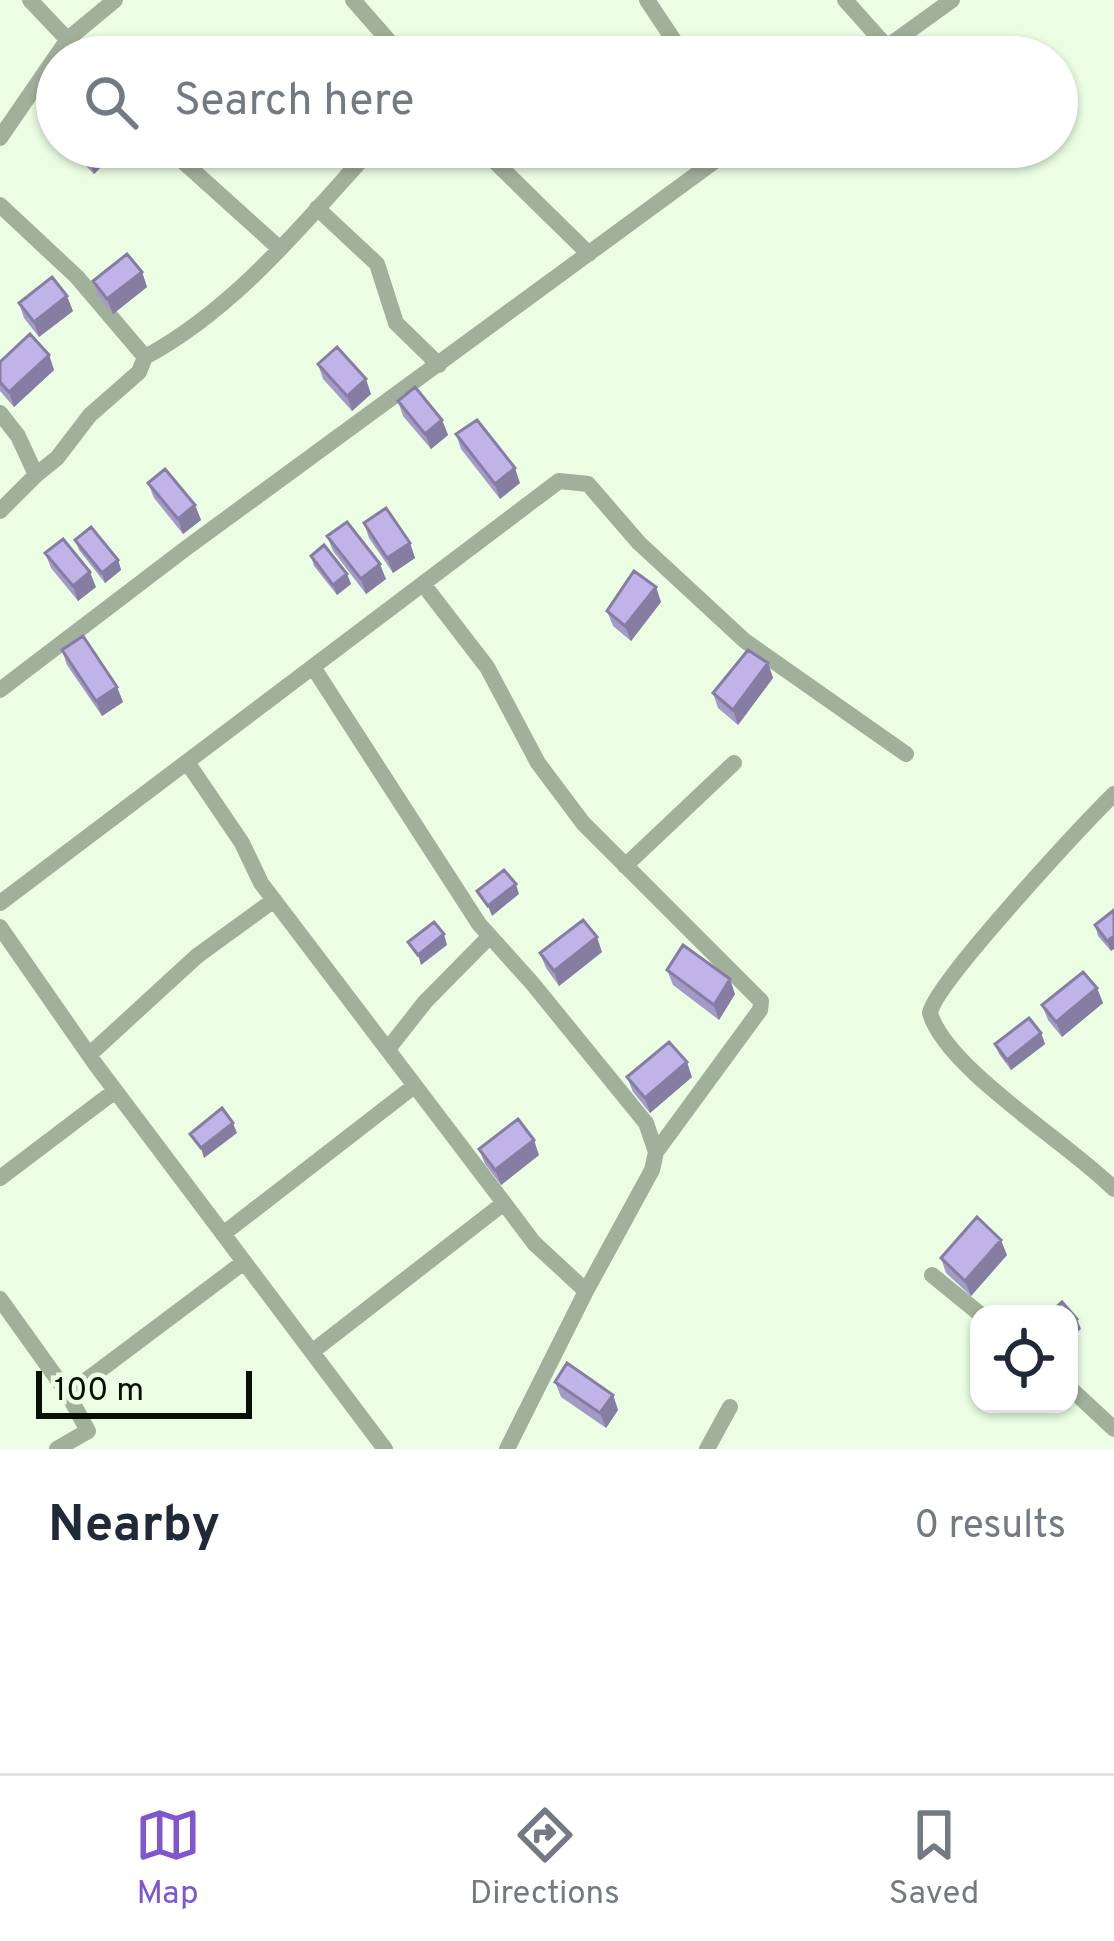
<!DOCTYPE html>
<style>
:root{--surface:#fff;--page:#f6f6f7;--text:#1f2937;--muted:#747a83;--line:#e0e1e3;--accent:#7d56d0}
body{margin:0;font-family:Overpass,sans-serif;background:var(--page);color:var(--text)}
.controls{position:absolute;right:36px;bottom:36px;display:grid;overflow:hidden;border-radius:24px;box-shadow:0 3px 9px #0004}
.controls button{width:108px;height:108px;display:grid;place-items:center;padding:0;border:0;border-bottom:3px solid var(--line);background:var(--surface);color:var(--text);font:60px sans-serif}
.scale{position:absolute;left:36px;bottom:30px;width:216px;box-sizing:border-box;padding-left:12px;border:6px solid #070f05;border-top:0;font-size:33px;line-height:42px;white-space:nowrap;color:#070f05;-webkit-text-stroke:9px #ebfee4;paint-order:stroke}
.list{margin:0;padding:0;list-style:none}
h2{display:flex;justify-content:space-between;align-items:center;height:156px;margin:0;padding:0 48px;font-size:51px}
h2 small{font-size:39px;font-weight:400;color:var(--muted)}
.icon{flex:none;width:66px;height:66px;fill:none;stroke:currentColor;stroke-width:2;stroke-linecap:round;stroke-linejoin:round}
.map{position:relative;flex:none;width:1114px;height:1449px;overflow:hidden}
.search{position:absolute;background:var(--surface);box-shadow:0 3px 9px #0004;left:36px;right:36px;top:36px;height:132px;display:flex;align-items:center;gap:30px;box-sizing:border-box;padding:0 42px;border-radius:66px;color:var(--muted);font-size:45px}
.sheet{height:324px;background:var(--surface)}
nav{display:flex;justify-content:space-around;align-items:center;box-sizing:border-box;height:168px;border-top:3px solid var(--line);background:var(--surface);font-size:33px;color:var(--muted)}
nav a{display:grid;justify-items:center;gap:6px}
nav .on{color:var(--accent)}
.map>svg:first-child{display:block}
</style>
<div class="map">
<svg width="1114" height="1449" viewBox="0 0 1114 1449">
<rect width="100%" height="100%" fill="#ebfee4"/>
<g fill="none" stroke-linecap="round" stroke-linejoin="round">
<path stroke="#a1b09b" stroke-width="16" d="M 30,0 L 84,57
M 353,0 L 403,57
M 647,0 L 685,57
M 845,0 L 888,48
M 873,57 L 952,0
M 0,138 L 68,39 L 115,0
M 167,147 L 279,248
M 480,147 L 589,254
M 0,205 L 77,277 L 145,357 L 139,372 L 90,415 L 57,458 L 36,475
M 317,208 L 377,264 L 396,323 L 439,365
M 145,357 C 236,308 304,223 373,147
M 0,413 L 18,436 L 36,475 L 0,511
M 423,584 L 487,667 L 538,763 L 583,823 L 761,1001 L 760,1010 L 656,1152
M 313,667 L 479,924 L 532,983 L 646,1123 L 656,1152 L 652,1170 L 586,1291 L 534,1243 L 504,1203 L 313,1351
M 0,690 L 185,549 L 734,147
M 187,762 L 242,843 L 261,883 L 504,1203
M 1114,794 C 1084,824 935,983 930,1013 C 946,1069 1070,1144 1114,1189
M 625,866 L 734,763
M 0,903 L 559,481 L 588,484 L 639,543 L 745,641 L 906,754
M 0,927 L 96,1065 L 385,1449
M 388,1049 L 425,1002 L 489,937
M 89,1055 L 197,956 L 274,900
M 0,1178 L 115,1091
M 223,1234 L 413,1087
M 932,1275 L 980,1314
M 0,1299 L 68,1394 L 88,1431 L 57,1449
M 1069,1387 L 1114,1429
M 68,1394 L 244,1262
M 507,1449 L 586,1291
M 707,1449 L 730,1407"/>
</g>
<path fill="#a49ac8" d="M 74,147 L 121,147 L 94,174 L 78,158 Z
M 142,272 L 147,287 L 113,314 L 98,296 L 93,281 Z
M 19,303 L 73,311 L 39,337 L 24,318 Z
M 49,355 L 54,370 L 14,407 L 0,391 L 0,362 Z
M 318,364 L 371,394 L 352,411 L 323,379 Z
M 398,401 L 442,420 L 448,435 L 431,449 L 403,416 Z
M 456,434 L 520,483 L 500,499 L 461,449 Z
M 148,483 L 195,505 L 201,520 L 183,534 L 154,498 Z
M 364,523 L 410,543 L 415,558 L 393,573 L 369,538 Z
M 327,536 L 386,579 L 366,594 L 333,551 Z
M 75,540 L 118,560 L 121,570 L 105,583 L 79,550 Z
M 45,553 L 96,587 L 78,601 L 51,568 Z
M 311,556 L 347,574 L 351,584 L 337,595 L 314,566 Z
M 656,587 L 661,602 L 631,641 L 613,626 L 607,611 Z
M 62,650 L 117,687 L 123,702 L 102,716 L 67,665 Z
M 768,663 L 773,678 L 738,725 L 718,708 L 713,693 Z
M 1114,910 L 1111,951 L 1098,936 L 1095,925 Z
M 602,952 L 559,986 L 546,968 L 540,953 Z
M 667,970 L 735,994 L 719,1020 L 673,985 Z
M 1097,988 L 1103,1003 L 1062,1037 L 1048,1020 L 1042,1005 Z
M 1041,1033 L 1045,1044 L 1011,1070 L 999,1054 L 995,1044 Z
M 627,1077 L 692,1077 L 650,1113 L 633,1092 Z
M 479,1149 L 539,1155 L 501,1185 L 485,1164 Z
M 1007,1255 L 971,1296 L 946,1273 L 941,1258 Z
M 555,1382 L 613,1395 L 618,1410 L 606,1428 L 561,1397 Z"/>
<path fill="#867da2" d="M 100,147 L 121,147 L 94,174 L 89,159 Z
M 142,272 L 147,287 L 113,314 L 107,299 Z
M 67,296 L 73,311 L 39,337 L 34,322 Z
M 49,355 L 54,370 L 14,407 L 9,392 Z
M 366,379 L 371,394 L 352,411 L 347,396 Z
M 442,420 L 448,435 L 431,449 L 425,434 Z
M 515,468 L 520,483 L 500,499 L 495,484 Z
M 195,505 L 201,520 L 183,534 L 178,519 Z
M 410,543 L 415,558 L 393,573 L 387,558 Z
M 118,560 L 121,570 L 105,583 L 102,573 Z
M 380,564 L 386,579 L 366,594 L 361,579 Z
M 90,572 L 96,587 L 78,601 L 73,586 Z
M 347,574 L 351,584 L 337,595 L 333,585 Z
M 656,587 L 661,602 L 631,641 L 625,626 Z
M 768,663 L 773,678 L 738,725 L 733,710 Z
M 117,687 L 123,702 L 102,716 L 96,701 Z
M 516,884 L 519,894 L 492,916 L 488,906 Z
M 444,934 L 447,945 L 421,965 L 418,955 Z
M 1114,936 L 1114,949 L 1111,951 L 1107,941 Z
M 597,937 L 602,952 L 559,986 L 554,971 Z
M 730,979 L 735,994 L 719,1020 L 714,1005 Z
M 1097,988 L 1103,1003 L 1062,1037 L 1056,1022 Z
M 1041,1033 L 1045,1044 L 1011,1070 L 1007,1060 Z
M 687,1062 L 692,1077 L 650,1113 L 645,1098 Z
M 233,1123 L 237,1133 L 204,1158 L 201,1148 Z
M 534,1140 L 539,1155 L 501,1185 L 495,1170 Z
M 1001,1240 L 1007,1255 L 971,1296 L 965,1281 Z
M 1077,1319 L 1081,1329 L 1069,1339 L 1069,1326 Z
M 613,1395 L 618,1410 L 606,1428 L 600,1413 Z"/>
<path fill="#bfb3e8" stroke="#867da2" stroke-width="3" d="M 154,39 L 168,57 L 130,57 Z
M 77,147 L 100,147 L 89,159 Z
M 127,254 L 142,272 L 107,299 L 93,281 Z
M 52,277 L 67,296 L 34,322 L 19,303 Z
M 30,334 L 49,355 L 9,392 L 0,382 L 0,362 Z
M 337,347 L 366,379 L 347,396 L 318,364 Z
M 415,387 L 442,420 L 425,434 L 398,401 Z
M 477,420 L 515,468 L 495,484 L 456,434 Z
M 165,469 L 195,505 L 178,519 L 148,483 Z
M 386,508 L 410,543 L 387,558 L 364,523 Z
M 347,522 L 380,564 L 361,579 L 327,536 Z
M 91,527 L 118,560 L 102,573 L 75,540 Z
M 63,539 L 90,572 L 73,586 L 45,553 Z
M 324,545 L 347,574 L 333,585 L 311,556 Z
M 634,571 L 656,587 L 625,626 L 607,611 Z
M 83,636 L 117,687 L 96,701 L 62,650 Z
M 748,650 L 768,663 L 733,710 L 713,693 Z
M 504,870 L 516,884 L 488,906 L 477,891 Z
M 1114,910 L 1114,936 L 1107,941 L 1095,925 Z
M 583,920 L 597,937 L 554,971 L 540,953 Z
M 434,922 L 444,934 L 418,955 L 408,942 Z
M 683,945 L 730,979 L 714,1005 L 667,970 Z
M 1083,972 L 1097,988 L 1056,1022 L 1042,1005 Z
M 1029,1018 L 1041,1033 L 1007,1060 L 995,1044 Z
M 669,1042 L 687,1062 L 645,1098 L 627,1077 Z
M 222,1108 L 233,1123 L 201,1148 L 190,1134 Z
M 518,1119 L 534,1140 L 495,1170 L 479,1149 Z
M 977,1217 L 1001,1240 L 965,1281 L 941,1258 Z
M 1062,1302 L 1077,1319 L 1069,1326 L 1069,1314 L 1049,1314 Z
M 567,1363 L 613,1395 L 600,1413 L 555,1382 Z"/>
</svg>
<div class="controls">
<button><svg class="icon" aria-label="locate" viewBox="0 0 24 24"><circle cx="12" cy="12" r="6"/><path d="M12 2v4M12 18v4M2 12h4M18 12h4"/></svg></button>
</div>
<div class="scale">100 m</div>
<div class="search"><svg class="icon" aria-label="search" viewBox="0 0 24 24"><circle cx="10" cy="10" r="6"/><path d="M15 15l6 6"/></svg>Search here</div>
</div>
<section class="sheet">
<h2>Nearby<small>0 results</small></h2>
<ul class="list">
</ul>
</section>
<nav>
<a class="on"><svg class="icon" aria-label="map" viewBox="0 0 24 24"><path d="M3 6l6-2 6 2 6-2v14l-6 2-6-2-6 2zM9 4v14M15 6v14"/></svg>Map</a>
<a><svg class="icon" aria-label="directions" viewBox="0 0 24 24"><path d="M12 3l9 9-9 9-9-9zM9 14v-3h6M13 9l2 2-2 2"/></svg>Directions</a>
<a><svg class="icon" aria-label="saved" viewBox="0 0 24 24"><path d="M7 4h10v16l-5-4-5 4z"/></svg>Saved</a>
</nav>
